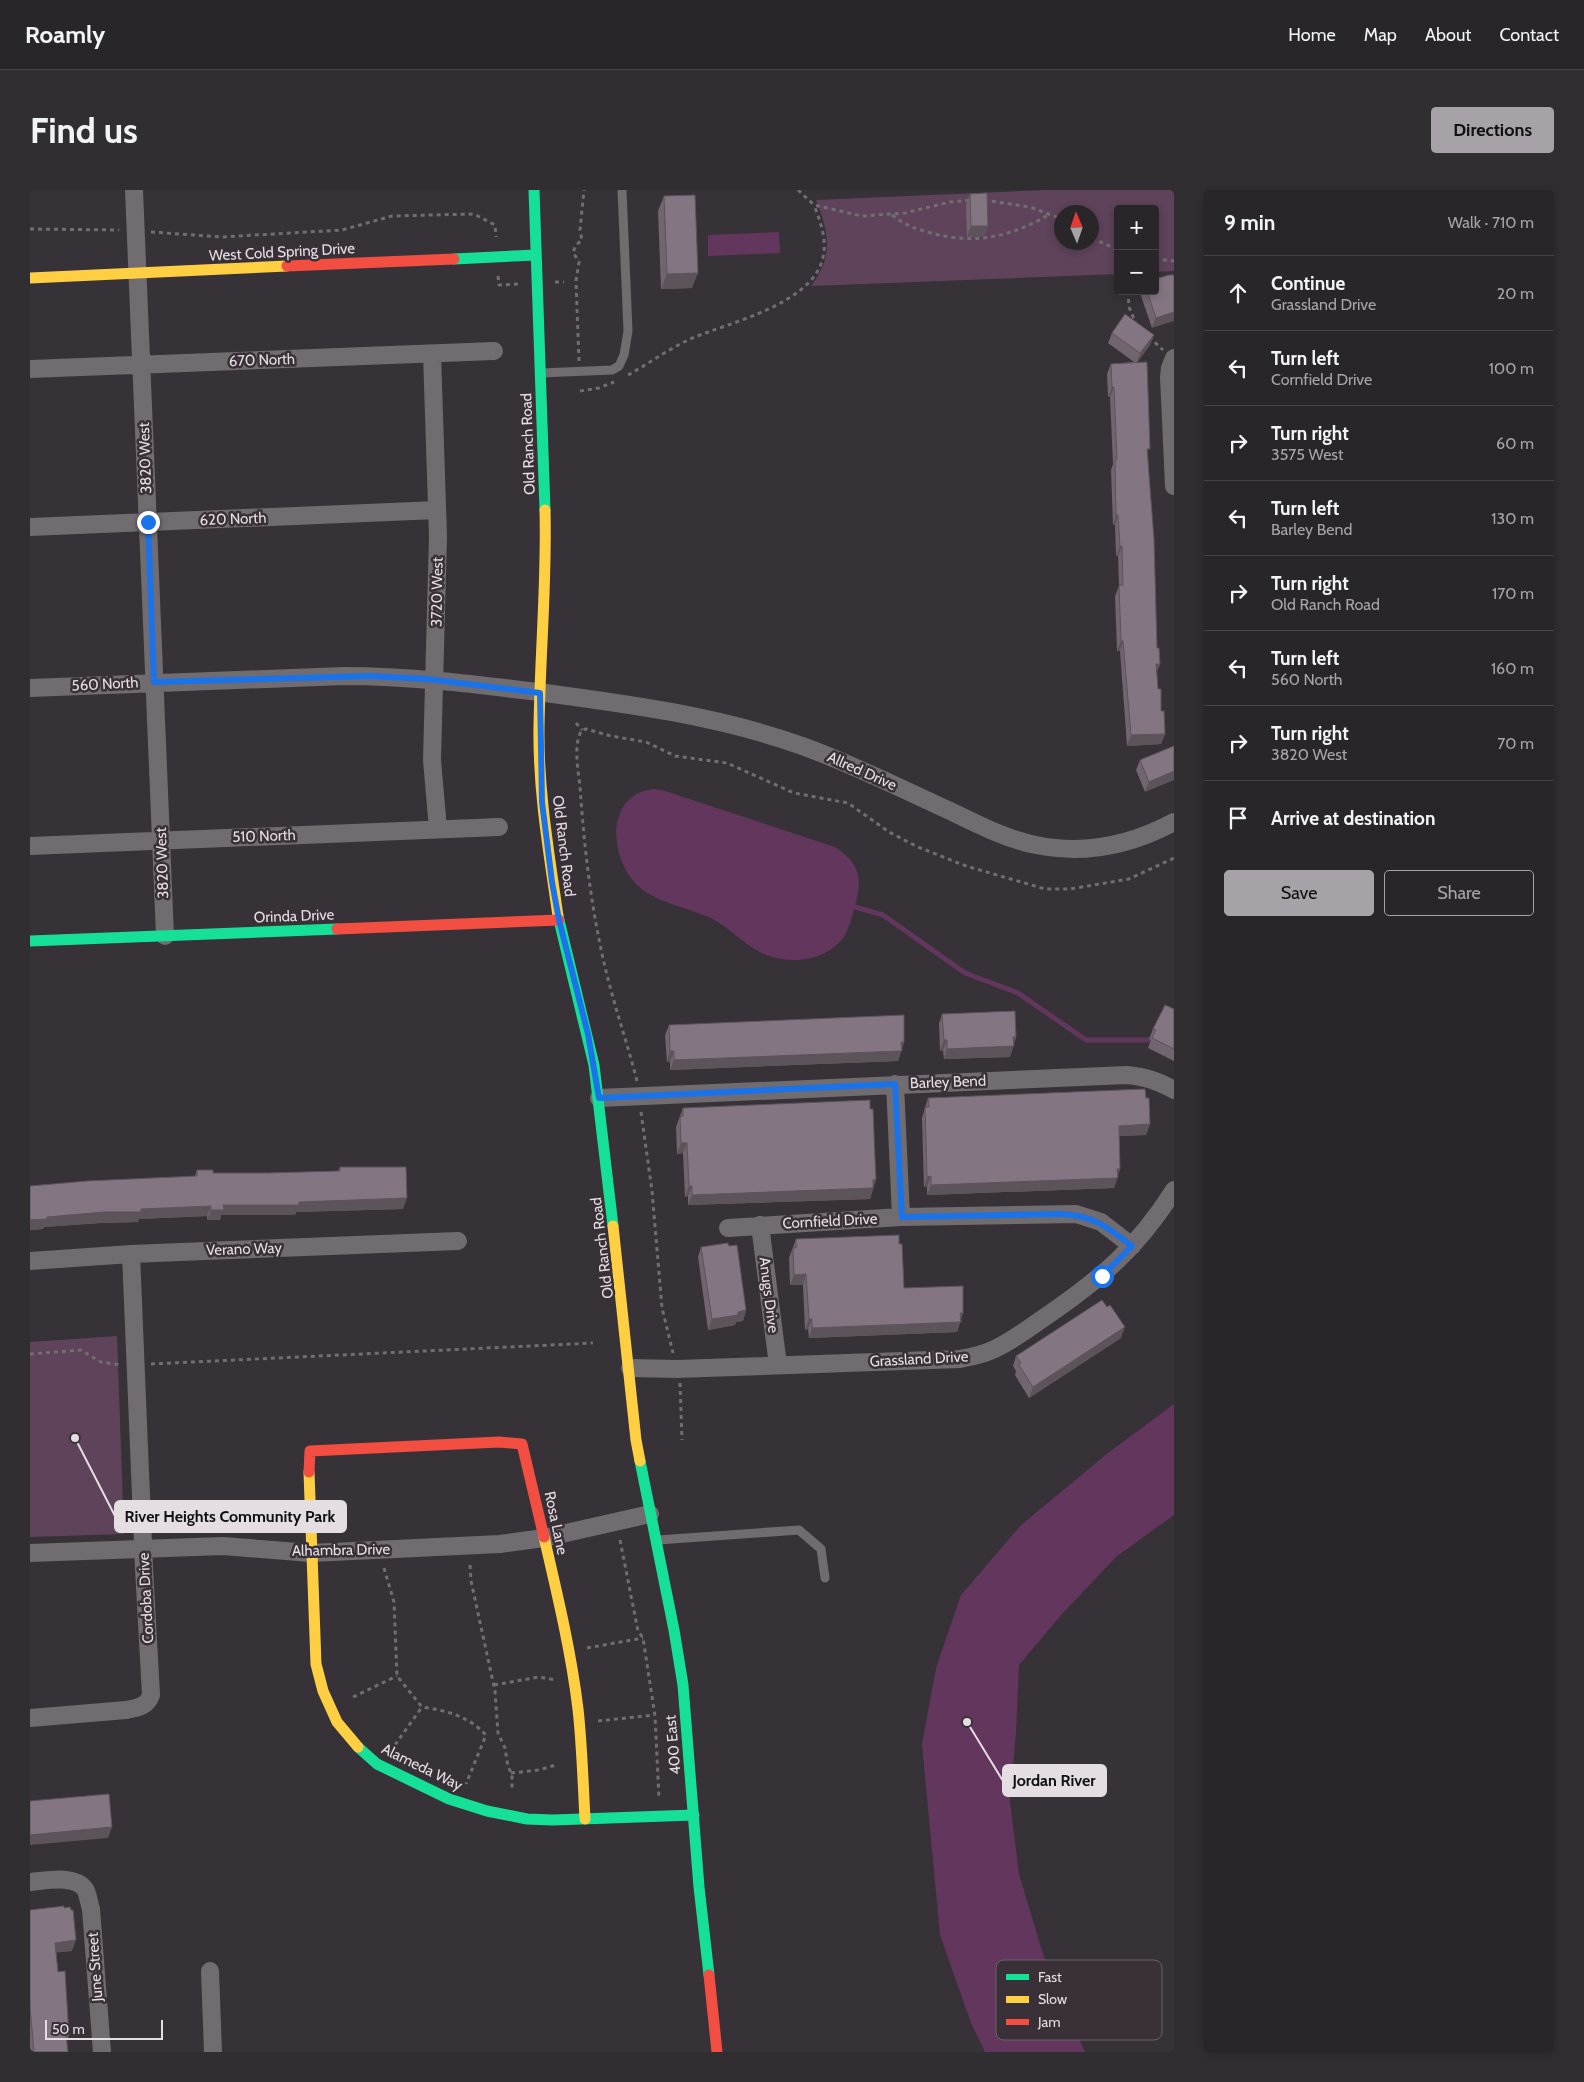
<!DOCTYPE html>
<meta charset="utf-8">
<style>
:root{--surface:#292629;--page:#312e31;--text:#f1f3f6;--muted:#a5a5a8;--line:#454346;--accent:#a7a2a7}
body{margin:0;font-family:Cabin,sans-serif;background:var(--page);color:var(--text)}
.controls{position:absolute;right:15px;top:15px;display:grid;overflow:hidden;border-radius:5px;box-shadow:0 2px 8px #0003}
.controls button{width:45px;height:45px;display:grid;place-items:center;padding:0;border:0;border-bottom:1px solid var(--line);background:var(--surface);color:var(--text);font:25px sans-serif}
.compass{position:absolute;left:1024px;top:15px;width:45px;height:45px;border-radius:50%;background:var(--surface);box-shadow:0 2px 8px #0003;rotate:358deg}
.scale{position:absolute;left:15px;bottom:12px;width:118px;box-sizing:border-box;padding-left:5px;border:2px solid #e4dee3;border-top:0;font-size:14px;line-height:18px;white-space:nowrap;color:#e4dee3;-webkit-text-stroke:4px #393038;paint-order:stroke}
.stop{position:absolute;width:15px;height:15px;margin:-11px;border:4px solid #1a73e8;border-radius:50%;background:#fff}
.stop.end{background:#1a73e8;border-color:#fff;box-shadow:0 1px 5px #0008}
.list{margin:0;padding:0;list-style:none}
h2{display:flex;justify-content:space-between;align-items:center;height:65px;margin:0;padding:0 20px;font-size:21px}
h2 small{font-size:16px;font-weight:400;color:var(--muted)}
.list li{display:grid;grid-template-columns:32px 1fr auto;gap:15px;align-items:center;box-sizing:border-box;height:75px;padding:0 20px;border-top:1px solid var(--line)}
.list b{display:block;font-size:19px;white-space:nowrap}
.list p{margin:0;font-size:16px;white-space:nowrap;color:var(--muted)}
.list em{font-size:16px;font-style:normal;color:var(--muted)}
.actions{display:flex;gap:10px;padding:15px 20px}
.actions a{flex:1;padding:11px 0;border:1px solid var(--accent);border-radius:5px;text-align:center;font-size:18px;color:var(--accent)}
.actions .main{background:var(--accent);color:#111}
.icon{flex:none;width:28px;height:28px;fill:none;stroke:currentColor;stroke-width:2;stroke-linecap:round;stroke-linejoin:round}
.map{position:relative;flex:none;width:1144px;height:1862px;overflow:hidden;border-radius:5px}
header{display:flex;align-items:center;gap:30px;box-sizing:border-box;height:70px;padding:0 25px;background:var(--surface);border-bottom:1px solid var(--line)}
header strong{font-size:24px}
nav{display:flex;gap:28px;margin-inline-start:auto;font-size:18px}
.intro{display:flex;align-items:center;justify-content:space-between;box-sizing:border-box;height:120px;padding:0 30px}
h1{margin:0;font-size:35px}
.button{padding:12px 22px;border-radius:5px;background:var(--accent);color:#111;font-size:18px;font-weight:700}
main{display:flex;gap:30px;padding:0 30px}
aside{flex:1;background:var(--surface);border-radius:5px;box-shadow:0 2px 8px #0003}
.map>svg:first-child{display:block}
</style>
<header>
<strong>Roamly</strong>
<nav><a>Home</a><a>Map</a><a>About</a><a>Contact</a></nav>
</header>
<div class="intro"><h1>Find us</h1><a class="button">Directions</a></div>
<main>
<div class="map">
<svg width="1144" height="1862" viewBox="0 0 1144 1862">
<rect width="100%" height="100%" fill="#373237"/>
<path fill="#5e435a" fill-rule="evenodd" d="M 1016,0 L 1144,0 L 1144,81 L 1125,82 L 1125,19 L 1088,19 L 1088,84 L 781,96 C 804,66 799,43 786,10 ZM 1032,22 L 1062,22 L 1062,52 L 1032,52 Z
M 87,1146 L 94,1344 L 0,1347 L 0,1152 Z"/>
<path fill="#62365d" d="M 749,42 L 750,63 L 678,66 L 678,45 Z
M 624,599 L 632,600 L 805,657 C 831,673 833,692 824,719 C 822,728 819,738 814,747 C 795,773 754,776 728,761 C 711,752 699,737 681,728 C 659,718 623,712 606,694 C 579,666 575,604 624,599 Z
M 1144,1214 L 1144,1325 L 1086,1367 L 1032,1424 L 989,1475 L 986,1542 L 980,1612 L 989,1684 L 1013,1764 L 1055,1862 L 955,1862 L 941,1833 L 910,1745 L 892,1554 L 906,1478 L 931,1405 L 991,1335 L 1078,1263 Z"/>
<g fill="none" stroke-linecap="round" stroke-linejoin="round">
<path stroke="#62365d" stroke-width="5" d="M 825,717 L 853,725 L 935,783 L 988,803 L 1056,850 L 1124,850 L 1125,847"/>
<path stroke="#716e71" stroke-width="3" stroke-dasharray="4 4" stroke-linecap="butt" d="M 768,0 L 784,15 L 832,26 L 875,23 L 920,12 L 941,10
M 954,10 L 1000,17 L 1032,29
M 862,25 C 874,35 887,39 901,43 C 945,55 981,47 1020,24
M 0,39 L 89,40
M 121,42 L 192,47 L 312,40 L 362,26 L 444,24 L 465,35 L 466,47
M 1062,48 L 1088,60
M 1125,69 L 1144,71
M 468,86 L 469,95 L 489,94
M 525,92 L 534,92
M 1098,101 L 1099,117 L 1106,134
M 1119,147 L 1133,160
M 549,171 L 546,91 L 549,72 L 543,62 L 546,55 L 552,50 L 550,40 L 554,0
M 598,185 C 620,173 641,157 665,147 C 702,132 779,114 792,71 C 798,52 791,33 784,15
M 550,201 L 569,198 L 584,192
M 546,533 L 552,540
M 607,891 C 597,852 584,815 575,777 C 561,718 554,656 550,596 C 548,580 543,553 552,540 L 556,539 L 581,546 L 616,552 L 645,566 L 697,573 L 764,603 L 818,613 L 859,642 L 888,657 L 936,676 L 1015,699 L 1040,699 L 1099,689 L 1144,668
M 611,922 L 622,1001 L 632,1118 L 643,1163
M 0,1164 L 51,1160 L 71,1172 L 91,1175
M 121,1174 L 563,1153
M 650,1193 L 652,1250
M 590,1350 L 608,1441 L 613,1448 L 625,1526 L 629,1608
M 440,1375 L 441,1391 L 465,1501 L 468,1543 L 475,1558 L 478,1577 L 482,1584 L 482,1601
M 354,1378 L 364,1412 L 367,1486 L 392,1517 C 418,1521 438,1526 456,1545 L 436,1594
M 557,1458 L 613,1448
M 464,1495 L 509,1487 L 526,1490
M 323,1507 L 367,1486
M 568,1531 L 624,1525
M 365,1555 L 392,1517
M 481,1583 L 509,1580 L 526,1575"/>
<path stroke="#706c6f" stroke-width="9" d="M 511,183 L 582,180 L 589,176 L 594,165 L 598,141 L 592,0
M 628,1350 L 769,1340 L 791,1359 L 795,1388"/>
<path stroke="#706c6f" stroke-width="18" d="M 104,0 L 135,746
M 402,164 L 408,346 L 402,570 L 408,639
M 1144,168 L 1140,178 L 1139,187 L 1144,296
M 0,179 L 464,161
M 0,337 L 407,320
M 0,498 L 314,486 C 379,486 443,494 508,502 C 598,514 690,526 775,557 C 824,575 870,598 918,620 C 946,633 975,649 1006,655 C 1054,665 1101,655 1144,632
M 0,656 L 469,637
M 865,894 L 871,1027
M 569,908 L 1097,885 C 1116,887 1128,891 1144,900
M 730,1035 L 748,1175
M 698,1038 L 871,1027 L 1046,1024 L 1071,1032 L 1102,1056
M 0,1071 L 101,1064 L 428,1051
M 600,1178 L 647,1179 L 930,1169 C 940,1167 951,1165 960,1161 C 980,1153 1000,1137 1018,1125 C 1073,1087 1108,1057 1144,1000
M 0,1363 L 193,1356 L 281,1363 L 470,1354 L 514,1348 L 620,1324
M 0,1528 L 96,1520 C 107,1518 117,1517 121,1505 L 114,1378 L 101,1064
M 0,1692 C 15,1691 44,1684 55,1699 C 58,1704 59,1713 61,1719 L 72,1862
M 180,1781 L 183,1862"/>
<path stroke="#16e098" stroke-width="11" d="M 504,0 L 515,320
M 424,69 L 506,65
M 528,726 L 564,875 L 583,1036
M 0,751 L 307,739
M 610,1271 L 644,1440 L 653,1495 L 669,1697 L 679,1785
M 328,1557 L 347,1574 L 419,1609 L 457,1621 L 497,1629 L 523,1630 L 664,1625"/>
<path stroke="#ffcf43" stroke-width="11" d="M 0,88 L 257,76
M 515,320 C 517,392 510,464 509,537 C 508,601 519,663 528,726
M 583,1036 L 606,1250 L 610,1271
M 279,1282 L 286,1474 L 293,1501 L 307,1532 L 328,1557
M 514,1347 C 527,1403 541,1461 548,1519 C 552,1555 553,1592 555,1629"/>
<path stroke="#f24e42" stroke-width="11" d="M 257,76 L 424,69
M 307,739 L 529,730
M 279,1282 L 280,1261 L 469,1252 L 492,1254 L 514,1347
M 679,1785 L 687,1862"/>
</g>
<path fill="#716570" d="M 940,4 L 958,36 L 954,46 L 937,47 L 936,15 Z
M 634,6 L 662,98 L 631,99 L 628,21 Z
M 1144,85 L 1122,138 L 1110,103 L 1111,101 L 1125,101 Z
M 1082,143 L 1120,155 L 1107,172 L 1118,264 L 1127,458 L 1130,474 L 1127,481 L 1128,499 L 1135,544 L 1131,554 L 1097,556 L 1090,461 L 1087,461 L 1085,406 L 1089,396 L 1088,366 L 1086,366 L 1085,335 L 1083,335 L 1081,280 L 1083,274 L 1080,207 L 1078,207 L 1077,184 L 1081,174 L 1104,172 L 1078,153 Z
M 1144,556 L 1115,602 L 1106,580 L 1110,570 Z
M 1144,819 L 1144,871 L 1118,858 L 1121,850 L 1119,849 L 1123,839 Z
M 912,824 L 986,847 L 980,867 L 914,869 L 913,861 L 910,861 L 909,834 Z
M 639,835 L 874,852 L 868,871 L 640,880 L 640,872 L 637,872 L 635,845 Z
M 898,908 L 1116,908 L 1120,934 L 1116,945 L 1089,946 L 1090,979 L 1084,998 L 897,1005 L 897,997 L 894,997 L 892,928 Z
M 653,918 L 846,989 L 840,1009 L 658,1015 L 658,1006 L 655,1007 L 653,963 L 647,964 L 646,937 Z
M 310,977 L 373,1019 L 266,1022 L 265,1025 L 191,1025 L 190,1030 L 177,1030 L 177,1026 L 109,1029 L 108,1032 L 70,1033 L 14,1037 L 13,1039 L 0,1040 L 165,986 L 167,980 L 183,983 L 238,983 L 308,981 Z
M 766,1049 L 869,1054 L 874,1098 L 933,1123 L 927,1142 L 779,1148 L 778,1139 L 775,1140 L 773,1095 L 760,1095 L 759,1068 Z
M 671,1057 L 716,1120 L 713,1131 L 706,1132 L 705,1135 L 678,1140 L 668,1067 Z
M 1091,1148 L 999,1208 L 985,1185 L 986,1181 L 983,1176 L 986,1166 Z
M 0,1720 L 42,1761 L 26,1762 L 28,1782 L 39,1845 L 37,1851 L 38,1862 L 0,1862 Z"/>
<path fill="#5c535b" d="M 941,36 L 958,36 L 954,46 L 937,47 Z
M 668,83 L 662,98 L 631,99 L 637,84 Z
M 1144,122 L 1144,131 L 1122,138 L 1126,128 Z
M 1124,145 L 1120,155 L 1106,174 L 1110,163 Z
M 1082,197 L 1084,197 L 1080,207 L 1078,207 Z
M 1086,325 L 1088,325 L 1085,335 L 1083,335 Z
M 1090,356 L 1092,356 L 1088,366 L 1086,366 Z
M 1091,451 L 1093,451 L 1090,461 L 1087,461 Z
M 1126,474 L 1130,474 L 1126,484 Z
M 1135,544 L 1131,554 L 1097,556 L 1101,545 Z
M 1144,581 L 1144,590 L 1115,602 L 1119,592 Z
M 983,847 L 986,847 L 980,867 L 914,869 L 917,859 Z
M 914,850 L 917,850 L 913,861 L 910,861 Z
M 874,852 L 868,871 L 640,880 L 644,870 Z
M 640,861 L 644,861 L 640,872 L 637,872 Z
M 1120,934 L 1116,945 L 1085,946 L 1089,936 Z
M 651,953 L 657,953 L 653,963 L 647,964 Z
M 1090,979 L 1084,998 L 897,1005 L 901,995 Z
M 901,986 L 897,997 L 894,997 L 897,987 Z
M 846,989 L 840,1009 L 658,1015 L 662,1005 Z
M 659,996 L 662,996 L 658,1006 L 655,1007 Z
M 377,1008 L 373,1019 L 266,1022 L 265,1025 L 191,1025 L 190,1030 L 177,1030 L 181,1020 L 193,1015 Z
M 181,1016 L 177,1026 L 109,1029 L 108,1032 L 70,1033 L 14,1037 L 13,1039 L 0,1040 L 0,1030 L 17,1027 L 111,1019 Z
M 776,1084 L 773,1095 L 760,1095 L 764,1085 Z
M 716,1120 L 713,1131 L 706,1132 L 705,1135 L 678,1140 L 682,1129 L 708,1122 Z
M 933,1123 L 927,1142 L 779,1148 L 782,1138 Z
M 779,1129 L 782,1129 L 778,1139 L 775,1140 Z
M 1095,1137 L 1091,1148 L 999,1208 L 1003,1197 Z
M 82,1637 L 78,1648 L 0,1655 L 0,1645 Z
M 46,1750 L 42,1761 L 22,1763 L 25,1753 Z"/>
<path fill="#837682" stroke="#5c535b" d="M 957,3 L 958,36 L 941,36 L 940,4 Z
M 665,5 L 668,83 L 637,84 L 634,6 Z
M 1139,85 L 1144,85 L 1144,122 L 1126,128 L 1117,101 L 1125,101 L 1125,89 Z
M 1095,124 L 1124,145 L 1110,163 L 1082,143 Z
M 1117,172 L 1120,259 L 1117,259 L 1124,349 L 1127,458 L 1129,458 L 1130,474 L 1126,474 L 1128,499 L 1131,499 L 1131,521 L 1134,521 L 1135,544 L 1101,545 L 1093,451 L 1091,451 L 1089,395 L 1093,395 L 1092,356 L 1090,356 L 1088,325 L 1086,325 L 1085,270 L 1087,269 L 1084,197 L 1082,197 L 1081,174 Z
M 1144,556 L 1144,581 L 1119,592 L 1110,570 Z
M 1135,815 L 1144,819 L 1144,859 L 1122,848 L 1126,840 L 1123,839 Z
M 985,821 L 986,847 L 983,847 L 984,856 L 917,859 L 917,850 L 914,850 L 912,824 Z
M 874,825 L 874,852 L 871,852 L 872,861 L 644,870 L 644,861 L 640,861 L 639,835 Z
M 1115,899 L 1116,908 L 1119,908 L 1120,934 L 1089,936 L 1090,979 L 1087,979 L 1088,988 L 901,995 L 901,986 L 897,987 L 895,917 L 899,917 L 898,908 Z
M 840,910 L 840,919 L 843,919 L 845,969 L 846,989 L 843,990 L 843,998 L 662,1005 L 662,996 L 659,996 L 657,953 L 651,953 L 650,927 L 653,926 L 653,918 Z
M 310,977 L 376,977 L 377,1008 L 269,1012 L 269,1015 L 193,1015 L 194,1020 L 181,1020 L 181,1016 L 111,1019 L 111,1022 L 74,1022 L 17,1027 L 17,1029 L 0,1030 L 0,996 L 57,991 L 167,986 L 167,980 L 183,980 L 183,983 L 238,983 L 310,981 Z
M 869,1045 L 869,1054 L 872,1054 L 874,1098 L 933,1096 L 933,1123 L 930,1123 L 931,1132 L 782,1138 L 782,1129 L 779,1129 L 776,1084 L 764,1085 L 763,1058 L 766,1058 L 766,1049 Z
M 698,1053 L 699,1056 L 707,1055 L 716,1120 L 708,1122 L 708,1125 L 682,1129 L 671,1057 Z
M 1072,1110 L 1077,1117 L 1080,1115 L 1095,1137 L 1003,1197 L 989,1175 L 991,1173 L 986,1166 Z
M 79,1604 L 82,1637 L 0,1645 L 0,1611 Z
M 34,1716 L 34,1718 L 40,1717 L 41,1720 L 43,1720 L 46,1750 L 25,1753 L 28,1782 L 35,1781 L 39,1845 L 36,1846 L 38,1862 L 4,1862 L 0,1816 L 0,1720 Z"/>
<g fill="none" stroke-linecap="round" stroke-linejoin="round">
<path stroke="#1a73e8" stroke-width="6" d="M 118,332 L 124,492 L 340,486 L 397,489 L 510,503 L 512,612 L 522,692 L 529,730 L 558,844 L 569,908 L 865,894 L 872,1027 L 1030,1024 C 1063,1025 1077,1037 1102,1056 L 1072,1086"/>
</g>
<g text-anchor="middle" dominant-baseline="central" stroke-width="5" stroke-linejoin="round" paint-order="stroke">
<g font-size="15" fill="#e4dee3" stroke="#393038">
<text transform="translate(252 62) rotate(-3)">West Cold Spring Drive</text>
<text transform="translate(232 170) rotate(-2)">670 North</text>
<text transform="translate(498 254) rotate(-92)">Old Ranch Road</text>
<text transform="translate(115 268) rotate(-92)">3820 West</text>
<text transform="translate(203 329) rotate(-2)">620 North</text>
<text transform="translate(407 402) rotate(-89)">3720 West</text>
<text transform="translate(75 494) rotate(-3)">560 North</text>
<text transform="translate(832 581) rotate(24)">Allred Drive</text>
<text transform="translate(234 646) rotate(-2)">510 North</text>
<text transform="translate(534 656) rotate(83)">Old Ranch Road</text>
<text transform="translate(132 673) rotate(-92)">3820 West</text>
<text transform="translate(264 726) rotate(-2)">Orinda Drive</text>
<text transform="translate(918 892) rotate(-2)">Barley Bend</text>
<text transform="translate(800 1031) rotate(-3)">Cornfield Drive</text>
<text transform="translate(572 1058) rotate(-97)">Old Ranch Road</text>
<text transform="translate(214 1059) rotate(-2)">Verano Way</text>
<text transform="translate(739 1105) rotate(83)">Anugs Drive</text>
<text transform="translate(889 1169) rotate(-3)">Grassland Drive</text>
<text transform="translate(526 1333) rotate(78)">Rosa Lane</text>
<text transform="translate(311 1360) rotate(-1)">Alhambra Drive</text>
<text transform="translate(116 1408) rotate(-93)">Cordoba Drive</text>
<text transform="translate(643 1555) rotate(-95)">400 East</text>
<text transform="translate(392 1577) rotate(26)">Alameda Way</text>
<text transform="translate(65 1777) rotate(-94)">June Street</text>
</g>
</g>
<rect x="966" y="1770" width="166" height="80" rx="8" fill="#393038" stroke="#6c646b" stroke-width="1"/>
<rect x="976" y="1784" width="23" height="6" fill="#16e098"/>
<rect x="976" y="1806" width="23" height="7" fill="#ffcf43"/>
<rect x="976" y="1829" width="23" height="6" fill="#f24e42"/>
<g font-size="14" fill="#e4dee3">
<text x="1008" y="1792">Fast</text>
<text x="1008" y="1814">Slow</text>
<text x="1008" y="1837">Jam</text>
</g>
<path fill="none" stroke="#e4dee3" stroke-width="2" d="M45 1248L85 1326M937 1532L973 1591"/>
<g fill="#e4dee3" stroke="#393038" stroke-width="2">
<circle cx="45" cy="1248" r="5"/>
<circle cx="937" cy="1532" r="5"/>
</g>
<g fill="#e4dee3" stroke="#e4dee3" stroke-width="2">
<rect x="85" y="1311" width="231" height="31" rx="5"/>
<rect x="973" y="1575" width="103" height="31" rx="5"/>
</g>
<g font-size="16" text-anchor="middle" font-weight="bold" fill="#111">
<text x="200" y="1332">River Heights Community Park</text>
<text x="1024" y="1596">Jordan River</text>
</g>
</svg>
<div class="controls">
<button>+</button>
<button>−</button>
</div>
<svg class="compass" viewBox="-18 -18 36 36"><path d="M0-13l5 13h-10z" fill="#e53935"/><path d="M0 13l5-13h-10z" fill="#a5a5a8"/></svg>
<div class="scale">50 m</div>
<div class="stop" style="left:1072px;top:1086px"></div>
<div class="stop end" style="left:118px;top:332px"></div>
</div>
<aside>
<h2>9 min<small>Walk · 710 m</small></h2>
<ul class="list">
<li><svg class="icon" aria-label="ahead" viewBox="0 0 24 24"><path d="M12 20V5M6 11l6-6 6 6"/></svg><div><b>Continue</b><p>Grassland Drive</p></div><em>20 m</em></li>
<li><svg class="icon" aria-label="left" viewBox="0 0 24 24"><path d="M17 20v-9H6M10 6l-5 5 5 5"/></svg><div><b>Turn left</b><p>Cornfield Drive</p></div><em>100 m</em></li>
<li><svg class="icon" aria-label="right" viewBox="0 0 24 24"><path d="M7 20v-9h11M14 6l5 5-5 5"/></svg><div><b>Turn right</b><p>3575 West</p></div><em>60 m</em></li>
<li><svg class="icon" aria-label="left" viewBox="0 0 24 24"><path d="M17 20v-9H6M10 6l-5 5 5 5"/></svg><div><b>Turn left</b><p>Barley Bend</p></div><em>130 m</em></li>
<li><svg class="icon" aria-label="right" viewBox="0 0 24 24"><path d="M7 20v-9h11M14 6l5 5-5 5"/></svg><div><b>Turn right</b><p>Old Ranch Road</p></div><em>170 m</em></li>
<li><svg class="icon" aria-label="left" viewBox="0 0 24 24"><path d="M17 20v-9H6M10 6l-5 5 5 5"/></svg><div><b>Turn left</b><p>560 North</p></div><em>160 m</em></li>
<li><svg class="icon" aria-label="right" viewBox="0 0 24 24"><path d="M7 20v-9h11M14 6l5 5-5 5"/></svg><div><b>Turn right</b><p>3820 West</p></div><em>70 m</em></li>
<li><svg class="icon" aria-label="arrive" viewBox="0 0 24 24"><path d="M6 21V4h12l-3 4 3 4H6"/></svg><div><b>Arrive at destination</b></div></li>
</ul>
<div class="actions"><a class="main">Save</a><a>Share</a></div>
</aside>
</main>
